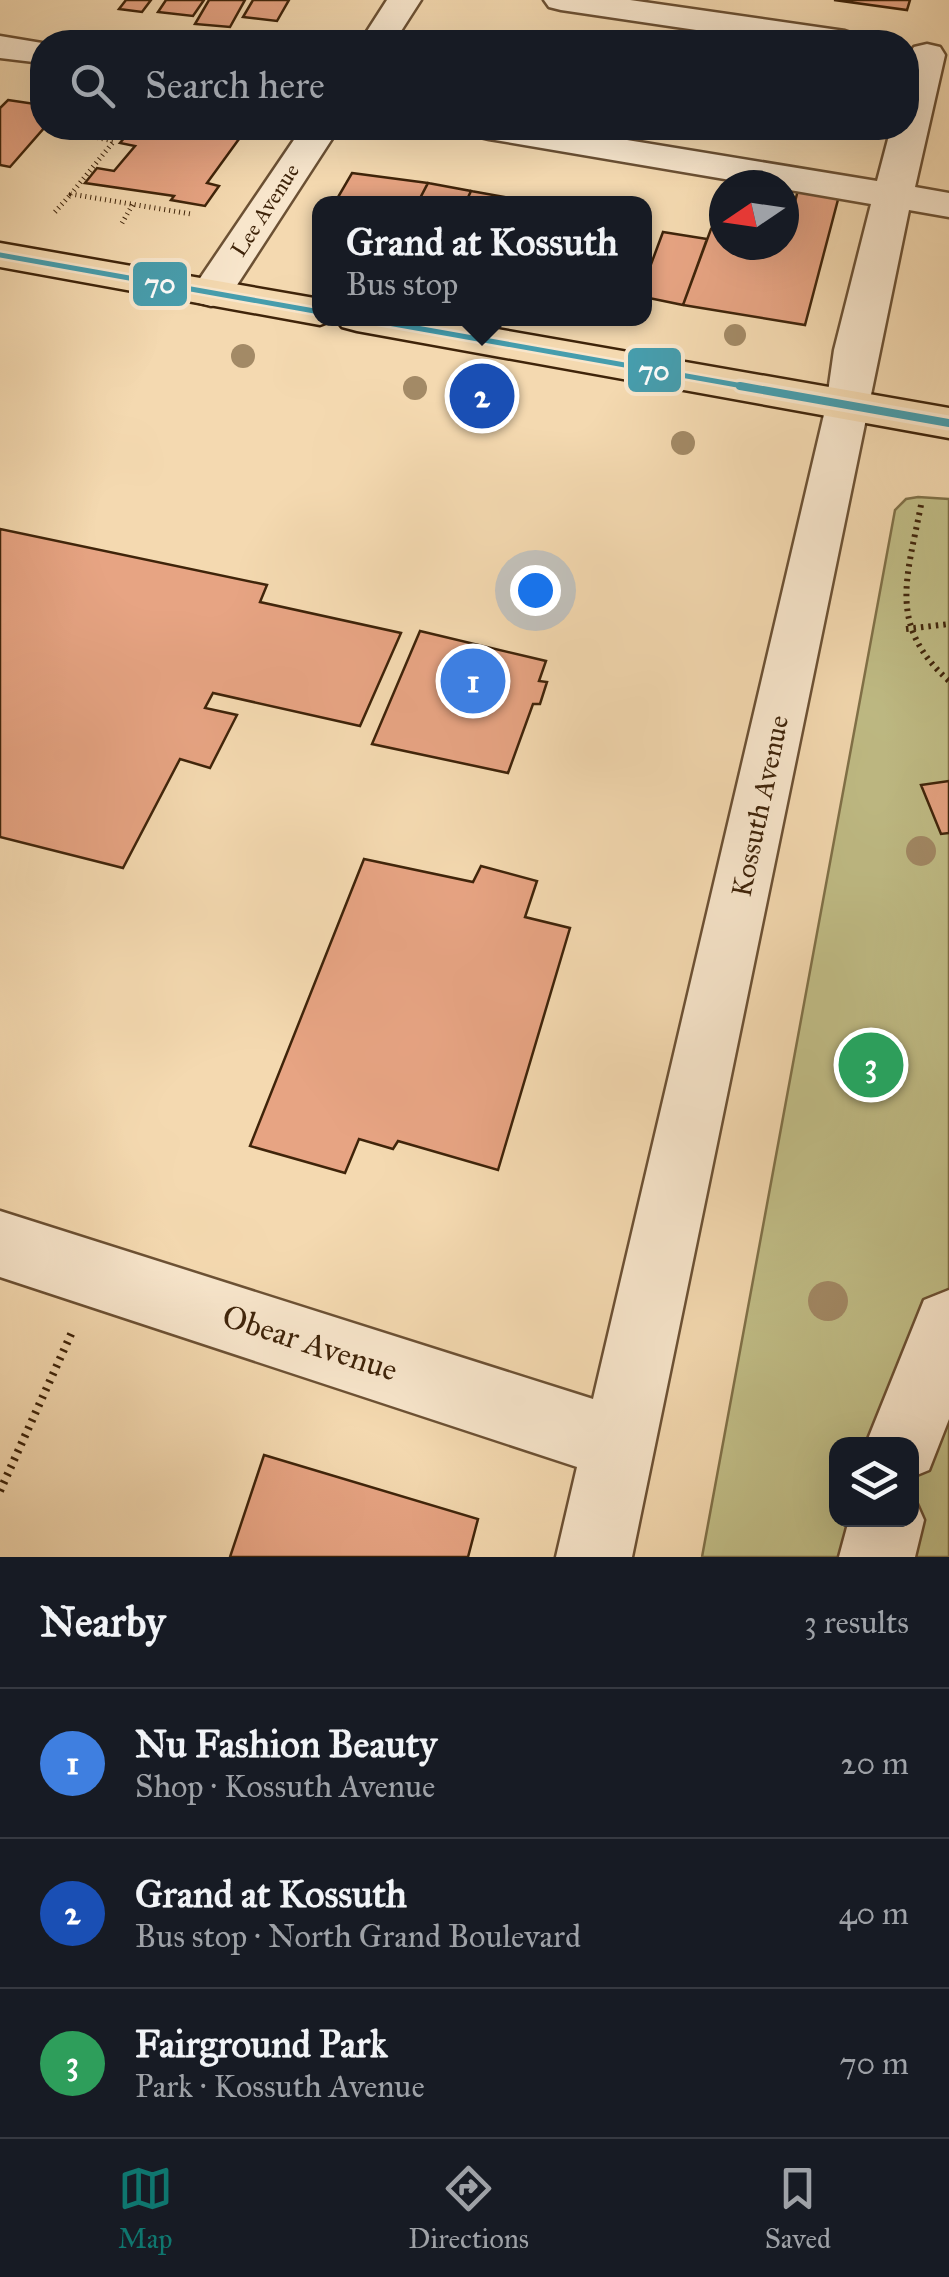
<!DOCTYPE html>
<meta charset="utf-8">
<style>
:root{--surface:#171b24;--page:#242831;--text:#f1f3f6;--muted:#9ea1a6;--line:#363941;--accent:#0f766e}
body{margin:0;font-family:"IM FELL Great Primer",serif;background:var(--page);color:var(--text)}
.controls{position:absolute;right:30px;bottom:30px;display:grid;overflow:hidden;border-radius:20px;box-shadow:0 10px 40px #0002}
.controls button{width:90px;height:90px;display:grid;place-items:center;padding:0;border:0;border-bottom:2px solid var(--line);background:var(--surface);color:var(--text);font:50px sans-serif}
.compass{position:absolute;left:709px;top:170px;width:90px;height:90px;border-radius:50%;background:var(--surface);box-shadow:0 10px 40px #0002;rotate:257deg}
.you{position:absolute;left:535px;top:590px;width:35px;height:35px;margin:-25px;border:8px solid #fff;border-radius:50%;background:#1a73e8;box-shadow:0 0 0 15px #1a73e833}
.badge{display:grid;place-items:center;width:65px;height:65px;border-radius:50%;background:var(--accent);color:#fff;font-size:32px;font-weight:700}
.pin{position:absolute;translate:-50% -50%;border:5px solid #fff;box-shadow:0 2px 10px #0006}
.popup{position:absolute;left:312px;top:196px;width:340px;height:130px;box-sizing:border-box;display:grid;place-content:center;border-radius:20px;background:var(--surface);filter:drop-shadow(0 2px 8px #0005);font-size:32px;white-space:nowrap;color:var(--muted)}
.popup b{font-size:38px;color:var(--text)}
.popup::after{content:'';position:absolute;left:50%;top:100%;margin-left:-20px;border:20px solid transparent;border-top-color:var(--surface)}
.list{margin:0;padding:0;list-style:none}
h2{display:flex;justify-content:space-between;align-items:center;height:130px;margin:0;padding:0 40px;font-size:42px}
h2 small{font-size:32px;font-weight:400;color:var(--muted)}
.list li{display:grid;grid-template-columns:65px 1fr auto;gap:30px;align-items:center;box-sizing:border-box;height:150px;padding:0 40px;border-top:2px solid var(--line)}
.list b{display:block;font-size:38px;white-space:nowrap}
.list p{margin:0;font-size:32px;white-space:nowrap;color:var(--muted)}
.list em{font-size:32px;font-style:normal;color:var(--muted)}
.icon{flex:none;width:55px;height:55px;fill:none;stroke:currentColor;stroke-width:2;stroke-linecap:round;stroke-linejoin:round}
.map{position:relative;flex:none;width:949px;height:1557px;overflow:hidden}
.search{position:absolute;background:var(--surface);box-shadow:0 10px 40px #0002;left:30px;right:30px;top:30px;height:110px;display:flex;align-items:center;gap:25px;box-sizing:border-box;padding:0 35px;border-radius:40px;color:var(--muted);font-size:38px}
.sheet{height:580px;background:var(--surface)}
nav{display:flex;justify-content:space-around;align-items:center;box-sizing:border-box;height:140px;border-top:2px solid var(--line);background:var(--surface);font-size:28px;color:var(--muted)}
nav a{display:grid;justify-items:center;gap:5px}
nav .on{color:var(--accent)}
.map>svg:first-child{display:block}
</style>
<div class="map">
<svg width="949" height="1557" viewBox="0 0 949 1557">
<rect width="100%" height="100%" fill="#f4d9b0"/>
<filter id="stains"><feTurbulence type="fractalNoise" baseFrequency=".002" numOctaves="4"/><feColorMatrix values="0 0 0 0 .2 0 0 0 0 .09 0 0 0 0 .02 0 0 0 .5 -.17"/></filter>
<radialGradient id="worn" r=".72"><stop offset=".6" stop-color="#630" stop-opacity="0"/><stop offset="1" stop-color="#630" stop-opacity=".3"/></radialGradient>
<path fill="#c1be87" stroke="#807148" stroke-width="2.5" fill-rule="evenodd" d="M 918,497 L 949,499 L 949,1557 L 702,1557 L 895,510 L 906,499 ZM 836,1444 L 912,1444 L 912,1520 L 836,1520 Z"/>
<path fill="#e7a483" stroke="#3f240a" stroke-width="2.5" d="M 126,0 L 151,0 L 142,12 L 119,9 Z
M 166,0 L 204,0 L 193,16 L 158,12 Z
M 209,0 L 245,0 L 230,27 L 195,24 Z
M 253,0 L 289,0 L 277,21 L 243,17 Z
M 834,0 L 910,0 L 907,10 Z
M 8,100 L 42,105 L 41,123 L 44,128 L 10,167 L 0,165 L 0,108 Z
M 63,128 L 247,128 L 207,183 L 219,186 L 205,206 L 171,200 L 174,196 L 85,183 L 97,168 L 114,171 L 135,146 L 120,143 L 125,137 Z
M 352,173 L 428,183 L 417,204 L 334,204 Z
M 428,183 L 471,191 L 465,204 L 417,204 Z
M 799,186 L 840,192 L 805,325 L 683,305 L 711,229 L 720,231 L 724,227 L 724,245 L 784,245 Z
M 471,191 L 510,198 L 507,204 L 465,204 Z
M 663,232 L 707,239 L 683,305 L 644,297 L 644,283 Z
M 0,529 L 267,585 L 260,602 L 401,633 L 360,726 L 213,693 L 205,708 L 237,715 L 210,768 L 180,759 L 123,868 L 0,837 Z
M 420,631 L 546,661 L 539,681 L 547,682 L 540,704 L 533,704 L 508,773 L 372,744 Z
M 949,781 L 949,833 L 941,834 L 921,785 Z
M 364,859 L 473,882 L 481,866 L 537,881 L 525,917 L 570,928 L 498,1170 L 398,1141 L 393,1149 L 359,1139 L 345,1173 L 250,1146 Z
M 264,1455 L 478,1519 L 468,1557 L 230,1557 Z"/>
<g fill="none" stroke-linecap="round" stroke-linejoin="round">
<defs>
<path id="minor" d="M 387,0 L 421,0 L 394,42 L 360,42 Z
M 544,0 L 630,0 L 845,31 L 857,35 L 863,42 L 778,42 L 561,10 L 549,7 Z
M 0,36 L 42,43 L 42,63 L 0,58 Z
M 927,44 L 940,47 L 945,55 L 915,187 L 949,193 L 949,217 L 909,210 L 632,1557 L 556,1557 L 577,1467 L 0,1277 L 0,1211 L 593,1399 L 826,406 L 834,350 L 871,204 L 784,189 L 784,185 L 760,185 L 489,139 L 476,136 L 470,128 L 554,128 L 877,181 L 891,128 L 906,128 L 909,55 L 914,47 Z
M 302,128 L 339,128 L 226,302 L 211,306 L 196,302 L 190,293 Z
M 949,1290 L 949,1419 L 929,1470 L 912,1477 L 912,1444 L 866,1444 L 924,1300 Z
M 912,1493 L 924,1520 L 915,1557 L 839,1557 L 849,1520 L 912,1520 Z"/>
<path id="major" d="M 0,243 L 320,299 L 320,318 L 434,318 L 949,408 L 949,438 L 357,331 L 342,327 L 336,319 L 320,325 L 0,267 Z"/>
</defs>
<use href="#minor" stroke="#6c5134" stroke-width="5"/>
<use href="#major" stroke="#3f240a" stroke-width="5"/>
<path stroke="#3f240a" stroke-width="5" stroke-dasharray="1 4" stroke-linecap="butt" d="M 48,128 L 114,141 L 71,194 L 191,214
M 55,212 L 71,194
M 122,223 L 133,204"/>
<path stroke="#3f240a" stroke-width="6" stroke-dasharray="2.5 5" stroke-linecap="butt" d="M 921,505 C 907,578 887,625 949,681
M 906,629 L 949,624"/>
<path stroke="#3f240a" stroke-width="8" stroke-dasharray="2.5 6" stroke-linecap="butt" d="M 0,1491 L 72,1332"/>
<use href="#minor" fill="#f8e6cc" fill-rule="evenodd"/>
<use href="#major" fill="#f4d9b0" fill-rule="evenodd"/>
<defs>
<path id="bus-1-far1" d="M 0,255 L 320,312
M 360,318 L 754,388"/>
<path id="bus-1" d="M 740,386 L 949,423"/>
</defs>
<use href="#bus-1-far1" stroke="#f8e6cc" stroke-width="10"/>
<use href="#bus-1" stroke="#f8e6cc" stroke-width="15"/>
<use href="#bus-1-far1" stroke="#469dad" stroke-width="5"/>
<use href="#bus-1" stroke="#469dad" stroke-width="8"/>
</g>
<g fill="#a38a66">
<circle cx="735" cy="335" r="11"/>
<circle cx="243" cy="356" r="12"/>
<circle cx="415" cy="388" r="12"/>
<circle cx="500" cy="409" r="12"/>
<circle cx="683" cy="443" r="12"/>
<circle cx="921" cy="851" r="15"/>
<circle cx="828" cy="1301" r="20"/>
</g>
<g text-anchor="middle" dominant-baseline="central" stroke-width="8" stroke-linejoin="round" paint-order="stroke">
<g font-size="22" fill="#3f240a" stroke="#f8e6cc">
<text transform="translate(265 210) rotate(-57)">Lee Avenue</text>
</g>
<g font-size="28" fill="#3f240a" stroke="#f8e6cc">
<text transform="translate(760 806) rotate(-78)">Kossuth Avenue</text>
</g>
<g font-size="32" fill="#3f240a" stroke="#f8e6cc">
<text transform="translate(310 1343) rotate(18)">Obear Avenue</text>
</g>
</g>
<g stroke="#f8e6cc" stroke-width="4">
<rect x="131" y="260" width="58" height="48" rx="10" fill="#469dad"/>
<rect x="626" y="346" width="57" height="48" rx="10" fill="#469dad"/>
</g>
<g font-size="28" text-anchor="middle" font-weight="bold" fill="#fff">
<text x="160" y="293">70</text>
<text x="654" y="380">70</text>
</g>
<rect width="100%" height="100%" filter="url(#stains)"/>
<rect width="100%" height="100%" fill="url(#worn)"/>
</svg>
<div class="controls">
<button><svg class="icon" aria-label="layers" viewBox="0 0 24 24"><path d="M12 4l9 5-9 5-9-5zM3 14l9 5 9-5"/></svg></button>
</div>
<svg class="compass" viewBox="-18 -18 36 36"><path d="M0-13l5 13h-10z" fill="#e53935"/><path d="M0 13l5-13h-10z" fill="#9ea1a6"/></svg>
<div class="you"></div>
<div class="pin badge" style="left:473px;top:681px;background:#3f7fe0">1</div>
<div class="pin badge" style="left:482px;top:396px;background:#1a4fb4">2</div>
<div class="popup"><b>Grand at Kossuth</b>Bus stop</div>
<div class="pin badge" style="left:871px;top:1065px;background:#2e9e5b">3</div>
<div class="search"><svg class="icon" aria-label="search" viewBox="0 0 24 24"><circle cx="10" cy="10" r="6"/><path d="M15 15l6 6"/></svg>Search here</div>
</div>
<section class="sheet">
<h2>Nearby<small>3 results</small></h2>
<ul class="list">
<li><span class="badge" style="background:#3f7fe0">1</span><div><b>Nu Fashion Beauty</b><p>Shop · Kossuth Avenue</p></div><em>20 m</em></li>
<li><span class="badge" style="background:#1a4fb4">2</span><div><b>Grand at Kossuth</b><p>Bus stop · North Grand Boulevard</p></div><em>40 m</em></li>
<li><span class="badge" style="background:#2e9e5b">3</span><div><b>Fairground Park</b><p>Park · Kossuth Avenue</p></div><em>70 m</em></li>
</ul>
</section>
<nav>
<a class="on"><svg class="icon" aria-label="map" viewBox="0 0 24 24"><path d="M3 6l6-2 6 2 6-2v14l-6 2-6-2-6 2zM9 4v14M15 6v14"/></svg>Map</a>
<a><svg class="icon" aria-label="directions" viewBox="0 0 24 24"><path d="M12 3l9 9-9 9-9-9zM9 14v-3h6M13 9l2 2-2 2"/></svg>Directions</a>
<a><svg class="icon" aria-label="saved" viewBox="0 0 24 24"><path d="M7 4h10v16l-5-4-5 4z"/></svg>Saved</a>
</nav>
